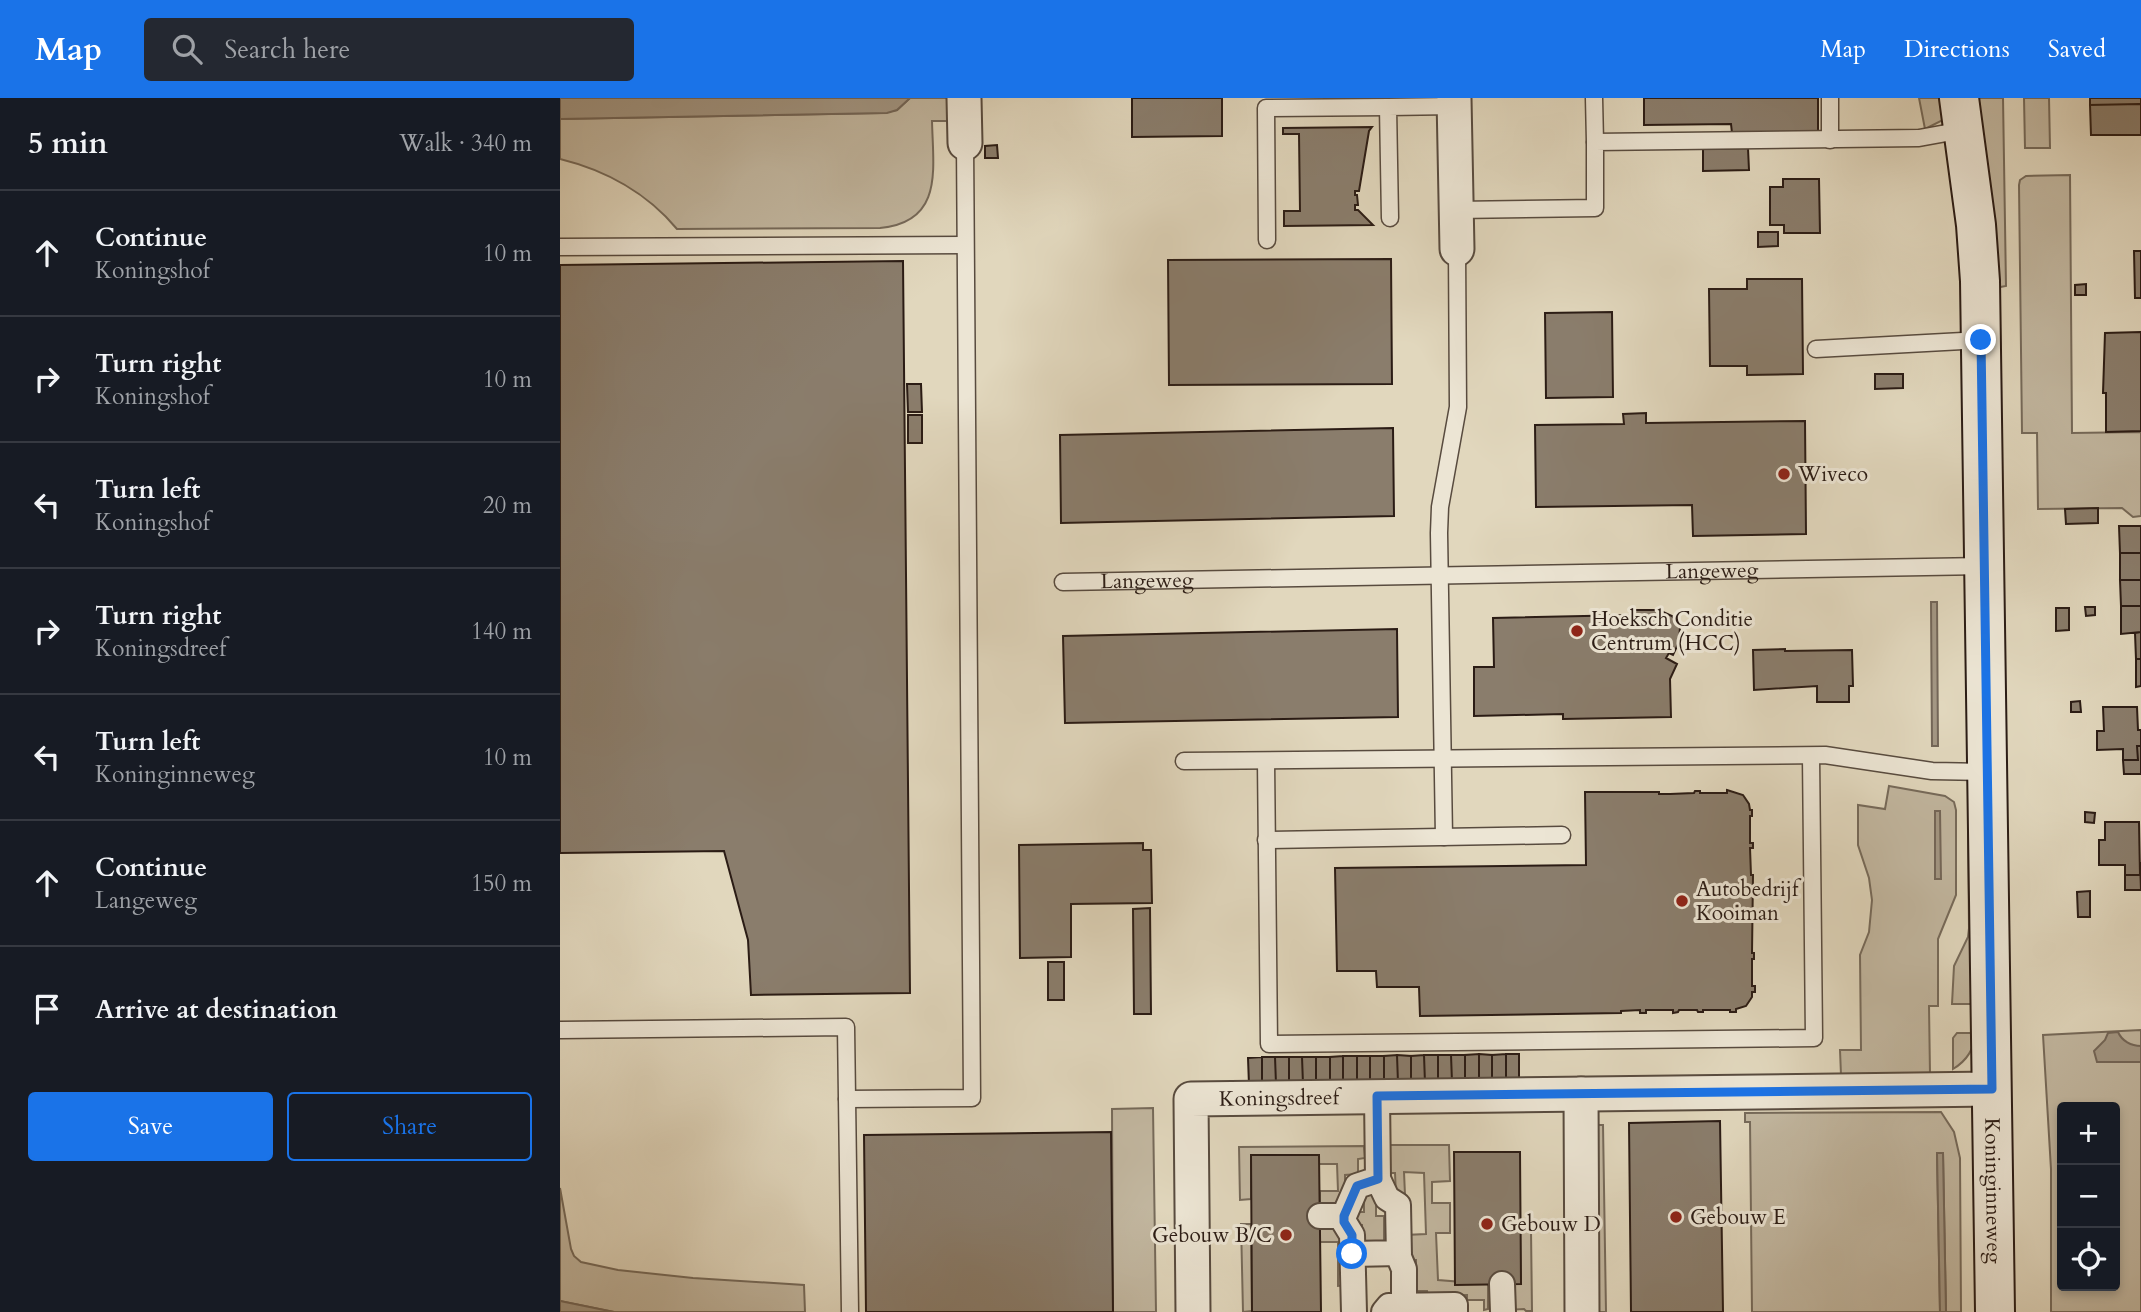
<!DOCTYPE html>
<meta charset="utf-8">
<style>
:root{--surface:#171b24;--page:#242831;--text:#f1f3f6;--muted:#9ea1a6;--line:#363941;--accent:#1a73e8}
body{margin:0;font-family:Cardo,serif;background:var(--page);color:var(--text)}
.controls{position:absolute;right:21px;bottom:21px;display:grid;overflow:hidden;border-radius:7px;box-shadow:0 4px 10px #0003}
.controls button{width:63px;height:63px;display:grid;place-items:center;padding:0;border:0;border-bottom:2px solid var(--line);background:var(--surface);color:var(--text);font:35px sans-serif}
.stop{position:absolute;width:21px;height:21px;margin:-16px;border:5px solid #1a73e8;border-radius:50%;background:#fff}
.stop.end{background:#1a73e8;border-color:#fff;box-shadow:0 2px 7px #0008}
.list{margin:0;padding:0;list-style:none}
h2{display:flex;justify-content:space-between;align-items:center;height:91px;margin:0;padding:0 28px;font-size:30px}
h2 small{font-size:23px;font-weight:400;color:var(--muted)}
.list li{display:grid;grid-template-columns:46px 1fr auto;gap:21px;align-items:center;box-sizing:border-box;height:126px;padding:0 28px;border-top:2px solid var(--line)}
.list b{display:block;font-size:26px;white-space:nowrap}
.list p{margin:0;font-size:23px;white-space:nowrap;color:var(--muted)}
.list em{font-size:23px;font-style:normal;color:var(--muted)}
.actions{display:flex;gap:14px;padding:21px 28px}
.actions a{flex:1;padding:16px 0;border:2px solid var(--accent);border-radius:7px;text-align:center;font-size:24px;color:var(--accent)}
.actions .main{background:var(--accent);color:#fff}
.icon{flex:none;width:38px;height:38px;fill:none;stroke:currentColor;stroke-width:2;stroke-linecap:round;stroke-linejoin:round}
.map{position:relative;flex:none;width:1581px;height:1214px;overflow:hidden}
header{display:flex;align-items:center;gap:42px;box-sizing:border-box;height:98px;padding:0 35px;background:var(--accent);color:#fff}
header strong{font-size:33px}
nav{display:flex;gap:38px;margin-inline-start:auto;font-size:24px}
.search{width:490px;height:63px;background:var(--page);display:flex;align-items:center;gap:18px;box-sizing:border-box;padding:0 24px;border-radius:7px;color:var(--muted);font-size:26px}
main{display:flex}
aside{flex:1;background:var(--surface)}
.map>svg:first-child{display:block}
</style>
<header>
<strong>Map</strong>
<div class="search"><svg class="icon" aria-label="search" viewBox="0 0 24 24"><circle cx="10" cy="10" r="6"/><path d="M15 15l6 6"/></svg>Search here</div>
<nav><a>Map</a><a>Directions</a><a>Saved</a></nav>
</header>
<main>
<aside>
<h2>5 min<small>Walk · 340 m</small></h2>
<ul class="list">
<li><svg class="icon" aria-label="ahead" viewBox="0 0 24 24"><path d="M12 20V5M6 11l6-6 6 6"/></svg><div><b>Continue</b><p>Koningshof</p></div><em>10 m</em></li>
<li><svg class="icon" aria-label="right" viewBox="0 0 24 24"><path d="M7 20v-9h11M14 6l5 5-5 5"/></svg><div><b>Turn right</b><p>Koningshof</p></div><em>10 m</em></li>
<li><svg class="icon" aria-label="left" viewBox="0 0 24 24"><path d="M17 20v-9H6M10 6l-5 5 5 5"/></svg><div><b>Turn left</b><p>Koningshof</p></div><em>20 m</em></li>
<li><svg class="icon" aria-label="right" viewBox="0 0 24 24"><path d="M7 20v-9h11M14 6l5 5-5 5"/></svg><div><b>Turn right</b><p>Koningsdreef</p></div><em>140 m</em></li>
<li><svg class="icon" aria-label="left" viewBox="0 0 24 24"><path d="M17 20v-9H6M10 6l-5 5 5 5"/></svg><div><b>Turn left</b><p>Koninginneweg</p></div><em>10 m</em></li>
<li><svg class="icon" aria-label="ahead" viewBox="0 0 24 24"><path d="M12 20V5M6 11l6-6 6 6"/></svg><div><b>Continue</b><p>Langeweg</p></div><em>150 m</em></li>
<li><svg class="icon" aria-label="arrive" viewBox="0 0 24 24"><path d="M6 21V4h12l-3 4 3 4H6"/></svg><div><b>Arrive at destination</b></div></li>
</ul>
<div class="actions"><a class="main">Save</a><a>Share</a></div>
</aside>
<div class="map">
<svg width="1581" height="1214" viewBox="0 0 1581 1214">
<rect width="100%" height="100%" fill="#e1d7bd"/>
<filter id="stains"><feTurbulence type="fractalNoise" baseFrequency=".00286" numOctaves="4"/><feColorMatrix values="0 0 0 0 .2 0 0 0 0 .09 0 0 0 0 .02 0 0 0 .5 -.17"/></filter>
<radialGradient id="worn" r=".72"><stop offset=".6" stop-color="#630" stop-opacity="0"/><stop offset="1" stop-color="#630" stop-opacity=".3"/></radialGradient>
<path fill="#c2b7a0" stroke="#766a5a" stroke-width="2" fill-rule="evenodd" d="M 350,0 L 387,0 L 388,23 L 372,23 C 373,71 384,124 320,130 L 117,131 C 87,95 45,72 0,61 L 0,21 L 321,15 L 337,12 Z
M 1359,0 L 1382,0 L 1385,21 L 1365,31 Z
M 1415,0 L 1443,0 L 1446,188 L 1435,190 Z
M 1464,0 L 1489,0 L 1490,50 L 1465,50 Z
M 1510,77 L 1512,335 L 1581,334 L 1581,418 L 1573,419 L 1562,410 L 1478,411 L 1477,335 L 1462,335 L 1459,87 L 1460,82 L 1466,78 Z
M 1329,688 L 1385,698 L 1394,704 L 1396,712 L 1396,797 L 1378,841 L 1378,908 L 1369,908 L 1370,976 L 1281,977 L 1280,952 L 1301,952 L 1300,857 L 1309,834 L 1312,802 L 1309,780 L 1298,747 L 1298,707 L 1325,711 Z
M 1408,731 L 1413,731 L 1416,906 L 1392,906 L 1394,868 L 1408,839 L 1409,830 Z
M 1581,932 L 1581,1214 L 1491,1214 L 1491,1071 L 1483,937 ZM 1502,1009 L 1555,1009 L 1555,1188 L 1502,1188 Z
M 1397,935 L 1417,935 C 1413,951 1408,962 1393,971 L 1393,940 Z
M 593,1010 L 596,1214 L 553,1214 L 552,1011 Z
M 1381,1014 L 1394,1034 L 1400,1060 L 1401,1214 L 1386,1214 L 1383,1055 L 1377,1055 L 1380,1214 L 1192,1214 L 1190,1024 L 1185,1024 L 1185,1015 Z
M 1033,1027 L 1043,1027 L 1046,1214 L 1035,1214 Z
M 829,1047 L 889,1047 L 890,1083 L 872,1084 L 872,1105 L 890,1105 L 890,1135 L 876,1135 L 878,1182 L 928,1186 L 928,1211 L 924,1212 L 924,1202 L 907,1202 L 907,1197 L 868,1198 L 867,1193 L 856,1193 L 856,1162 L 846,1162 L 845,1137 L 866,1136 L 864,1075 L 844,1074 L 845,1097 L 836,1097 L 835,1075 L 830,1075 Z
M 804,1048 L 805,1060 L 798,1061 L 798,1076 L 785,1077 L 785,1093 L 781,1093 L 781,1105 L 760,1105 L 760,1093 L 778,1093 L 777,1066 L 759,1066 L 759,1057 L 691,1057 L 691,1101 L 680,1102 L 679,1049 Z
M 0,1090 L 11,1151 L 14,1158 L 21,1164 L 58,1172 L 133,1180 L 244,1187 L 245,1214 L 54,1214 L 0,1203 Z
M 804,1093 L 816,1093 L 816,1118 L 824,1118 L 824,1145 L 802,1145 L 802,1127 L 793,1127 L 793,1114 L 804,1114 Z
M 681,1126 L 691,1126 L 692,1213 L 683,1214 Z
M 760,1130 L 782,1130 L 787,1187 L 778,1188 L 778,1144 L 760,1144 Z
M 960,1131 L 971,1132 L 972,1213 L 966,1213 L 964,1211 L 947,1212 L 947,1186 L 961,1186 Z"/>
<path fill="#a39784" stroke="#736658" stroke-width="2" d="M 0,0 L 350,0 L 337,12 L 327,15 L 0,21 Z
M 1371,504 L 1377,504 L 1378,648 L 1372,648 Z
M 1375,713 L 1380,713 L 1381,781 L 1375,781 Z
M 1558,934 C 1562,943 1571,948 1581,948 L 1581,964 L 1537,964 L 1534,953 L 1545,942 L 1548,935 Z
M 1377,1055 L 1383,1055 L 1386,1214 L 1380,1214 Z
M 0,1203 L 54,1214 L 0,1214 Z"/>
<path fill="#8a7d6c" stroke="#2b1c15" stroke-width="2" d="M 572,0 L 662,0 L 662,38 L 572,39 Z
M 1084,0 L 1258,0 L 1258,34 L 1172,35 L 1171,26 L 1084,27 Z
M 1530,0 L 1581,0 L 1581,6 L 1530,7 Z
M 1579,6 L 1581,6 L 1581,37 L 1531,37 L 1530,7 Z
M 812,29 L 809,33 L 799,93 L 795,93 L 795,97 L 797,97 L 798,107 L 795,107 L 795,112 L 798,112 L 813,127 L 724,128 L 724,113 L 740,113 L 739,36 L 723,36 L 723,30 Z
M 437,47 L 438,60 L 425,60 L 425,48 Z
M 1188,50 L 1189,72 L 1143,73 L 1143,51 Z
M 1223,81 L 1259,81 L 1260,135 L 1224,135 L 1224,127 L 1210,127 L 1210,89 L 1223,89 Z
M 1198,134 L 1218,134 L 1218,148 L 1198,149 Z
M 1574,153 L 1581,153 L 1581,200 L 1575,200 Z
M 831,161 L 832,286 L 609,287 L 608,162 Z
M 343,163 L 350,895 L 191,897 L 188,842 L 164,753 L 0,755 L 0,167 Z
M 1187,181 L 1242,181 L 1243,276 L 1187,277 L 1187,268 L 1150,268 L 1149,191 L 1187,191 Z
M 1526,186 L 1526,197 L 1515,197 L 1515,187 Z
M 1052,214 L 1053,299 L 986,300 L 985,215 Z
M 1581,234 L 1581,333 L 1546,334 L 1546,295 L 1543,295 L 1545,235 Z
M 1315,276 L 1343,276 L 1343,290 L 1315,291 Z
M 347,286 L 361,286 L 362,314 L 348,314 Z
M 1086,315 L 1086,325 L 1245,323 L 1246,436 L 1133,438 L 1132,407 L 976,409 L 975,327 L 1064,326 L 1063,316 Z
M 348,317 L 362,317 L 362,345 L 348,345 Z
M 833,330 L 834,418 L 501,425 L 500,337 Z
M 1538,410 L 1538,425 L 1506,426 L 1505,411 Z
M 1559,428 L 1581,428 L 1581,455 L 1560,455 Z
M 1560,455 L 1581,455 L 1581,482 L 1560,482 Z
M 1560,482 L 1581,482 L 1581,508 L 1561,508 Z
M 1561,508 L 1581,508 L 1581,534 L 1561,536 Z
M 1525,509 L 1535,509 L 1535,517 L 1526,518 Z
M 1496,510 L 1509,510 L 1509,532 L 1496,533 Z
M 1071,512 L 1099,512 L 1112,518 L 1120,529 L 1119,544 L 1113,557 L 1109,555 L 1106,560 L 1117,566 L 1110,581 L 1111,619 L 1003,621 L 1003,616 L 914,618 L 914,569 L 934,569 L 933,520 L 1072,517 Z
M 837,531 L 838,619 L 505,625 L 503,538 Z
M 1581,534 L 1581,561 L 1576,561 L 1575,535 Z
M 1225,551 L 1225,553 L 1292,552 L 1293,588 L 1289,588 L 1289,604 L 1257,604 L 1257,588 L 1194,592 L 1193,552 Z
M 1576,561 L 1581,561 L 1581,588 L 1576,589 Z
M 1520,603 L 1521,614 L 1511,614 L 1511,604 Z
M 1543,609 L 1577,609 L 1578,632 L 1581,632 L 1581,648 L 1577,648 L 1578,662 L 1563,662 L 1563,651 L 1537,652 L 1537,633 L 1544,633 Z
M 1577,648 L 1581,648 L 1581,676 L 1564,676 L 1563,662 L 1578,662 Z
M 1167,692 L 1183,697 L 1189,706 L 1190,712 L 1192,712 L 1192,718 L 1190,718 L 1190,745 L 1193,745 L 1193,750 L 1190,750 L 1191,777 L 1193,777 L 1192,855 L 1194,855 L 1194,861 L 1192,861 L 1192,888 L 1195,888 L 1195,894 L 1192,894 L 1192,899 L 1186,908 L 1176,911 L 1176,914 L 1170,914 L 1170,912 L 1143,912 L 1143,914 L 1138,914 L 1137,912 L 1119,912 L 1118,914 L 1113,915 L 1113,912 L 1086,912 L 1086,915 L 1080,915 L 1080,912 L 1061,913 L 1061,915 L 860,918 L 859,889 L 817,889 L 816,873 L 777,873 L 775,770 L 1026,767 L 1025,694 L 1099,694 L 1099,696 L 1110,696 L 1134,695 L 1135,693 L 1140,693 L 1140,695 L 1167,695 Z
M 1525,714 L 1535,715 L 1534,725 L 1525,724 Z
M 1545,724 L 1579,724 L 1580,777 L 1565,777 L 1565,767 L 1539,767 L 1539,742 L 1545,742 Z
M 583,745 L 583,752 L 591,752 L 592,805 L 511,806 L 511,859 L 460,860 L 459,747 Z
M 1580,764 L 1581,792 L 1565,792 L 1565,777 L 1580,777 Z
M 1530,793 L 1530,819 L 1518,819 L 1517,794 Z
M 590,810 L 591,916 L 574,916 L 573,811 Z
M 488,864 L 504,864 L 504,902 L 488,902 Z
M 919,956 L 932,957 L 932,983 L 919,984 Z
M 919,956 L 919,984 L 905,984 L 905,957 Z
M 946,956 L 959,956 L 959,983 L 946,983 Z
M 946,956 L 946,983 L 932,983 L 932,957 Z
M 837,957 L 838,985 L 824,985 L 824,958 Z
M 837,957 L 851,958 L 851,984 L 838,985 Z
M 864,957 L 878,957 L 878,984 L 865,985 Z
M 864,957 L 865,985 L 851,984 L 851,958 Z
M 878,957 L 891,957 L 892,984 L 878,984 Z
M 891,957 L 905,957 L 905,984 L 892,984 Z
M 783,958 L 783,986 L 770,985 L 770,959 Z
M 783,958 L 797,958 L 797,985 L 783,986 Z
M 797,958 L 810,958 L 810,985 L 797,985 Z
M 810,958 L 824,958 L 824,985 L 810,985 Z
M 702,959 L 702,987 L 689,987 L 688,960 Z
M 702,959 L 715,959 L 716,986 L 702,987 Z
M 715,959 L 729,959 L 729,986 L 716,986 Z
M 729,959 L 742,959 L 743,986 L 729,986 Z
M 742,959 L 756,959 L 756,986 L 743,986 Z
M 756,959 L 770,959 L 770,985 L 756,986 Z
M 1160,1023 L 1163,1214 L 1071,1214 L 1069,1025 Z
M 551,1034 L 553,1214 L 306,1214 L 304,1037 Z
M 894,1054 L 960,1054 L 961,1186 L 895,1187 Z
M 691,1057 L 759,1057 L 761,1214 L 692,1214 Z"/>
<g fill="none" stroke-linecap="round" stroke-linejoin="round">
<defs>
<g id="service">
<path d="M 1034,0 L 1035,44"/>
<path d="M 1270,0 L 1270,42"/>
<path d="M 896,112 L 1035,110 L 1035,44 L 1359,40 L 1403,32"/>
<path d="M 830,120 L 828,9 L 894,8"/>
<path d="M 707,142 L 706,10 L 828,9"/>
<path d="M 0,149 L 405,147"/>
<path d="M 1256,251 L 1421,242"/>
<path id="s1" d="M 503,484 L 1424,468"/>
<path d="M 624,663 L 1265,657 L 1372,673 L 1427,674"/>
<path d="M 706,663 L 709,946 L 1254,940 L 1251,658"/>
<path d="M 884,739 L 879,435 L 880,409 L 898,309 L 897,151"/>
<path d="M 706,742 L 1002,737"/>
<path d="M 0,932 L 286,929 L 290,1214"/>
<path d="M 287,1001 L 412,1000 L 405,45"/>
</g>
<path id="pedestrian" d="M 817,998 L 818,1081 L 827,1100 L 838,1107 L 839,1159 L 844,1171 L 844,1208
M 760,1118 L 784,1118
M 792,1156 L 839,1155
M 942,1186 L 943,1214
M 794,1214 L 792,1137 L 784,1124 L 784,1118 L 797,1088 L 818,1081
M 824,1214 L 829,1208 L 895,1207 L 895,1214"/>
<g id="minor">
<path d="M 404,0 L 405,45"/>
<path d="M 894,0 L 897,151"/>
<path d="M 1021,996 L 1022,1214"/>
<path id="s2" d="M 633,1214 L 631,1001 L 1432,991"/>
</g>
<g id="secondary">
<path id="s3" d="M 1399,0 L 1416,127 L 1420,183 L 1435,1214"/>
</g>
</defs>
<use href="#service" stroke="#584b3f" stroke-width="19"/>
<use href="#pedestrian" stroke="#584b3f" stroke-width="28"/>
<use href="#minor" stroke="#584b3f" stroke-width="37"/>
<use href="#secondary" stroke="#2b1c15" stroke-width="42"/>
<use href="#service" stroke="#ece5d4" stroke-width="16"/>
<use href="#pedestrian" stroke="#ece5d4" stroke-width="24"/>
<use href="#minor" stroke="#ece5d4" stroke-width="33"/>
<use href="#secondary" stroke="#ece5d4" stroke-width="38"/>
</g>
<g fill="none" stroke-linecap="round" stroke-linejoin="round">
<path stroke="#1a73e8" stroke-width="9" d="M 792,1156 L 792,1137 L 784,1124 L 784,1118 L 797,1088 L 818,1081 L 817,998 L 1432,991 L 1421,242"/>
</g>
<g fill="#8f2418" stroke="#ece5d4" stroke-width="2.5">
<circle cx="1224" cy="376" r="7"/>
<circle cx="1017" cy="533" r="7"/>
<circle cx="1122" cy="803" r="7"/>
<circle cx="1116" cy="1119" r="7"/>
<circle cx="927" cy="1126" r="7"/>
<circle cx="726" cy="1137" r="7"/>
</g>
<g text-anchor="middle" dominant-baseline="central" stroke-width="6" stroke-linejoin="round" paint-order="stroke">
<g font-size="21" fill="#2b1c15" stroke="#ece5d4" text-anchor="start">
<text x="1238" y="376">Wiveco</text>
<text x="1031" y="521">Hoeksch Conditie<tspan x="1031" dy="24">Centrum (HCC)</tspan></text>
<text x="1136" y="791">Autobedrijf<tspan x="1136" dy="24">Kooiman</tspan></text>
<text x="1130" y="1119">Gebouw E</text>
<text x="941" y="1126">Gebouw D</text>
<text x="712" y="1137" text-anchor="end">Gebouw B/C</text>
</g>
<g font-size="21" fill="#2b1c15" stroke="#ece5d4">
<text stroke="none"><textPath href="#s1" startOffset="649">Langeweg</textPath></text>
<text stroke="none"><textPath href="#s1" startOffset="84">Langeweg</textPath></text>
<text stroke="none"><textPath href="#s2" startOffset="301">Koningsdreef</textPath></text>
<text stroke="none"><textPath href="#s3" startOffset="1094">Koninginneweg</textPath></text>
</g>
</g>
<rect width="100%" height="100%" filter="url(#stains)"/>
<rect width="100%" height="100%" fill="url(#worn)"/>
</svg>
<div class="controls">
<button>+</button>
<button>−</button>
<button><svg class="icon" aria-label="locate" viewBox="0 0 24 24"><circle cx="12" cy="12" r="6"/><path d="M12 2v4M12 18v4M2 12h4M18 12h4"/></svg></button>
</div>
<div class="stop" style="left:792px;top:1156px"></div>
<div class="stop end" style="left:1421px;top:242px"></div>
</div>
</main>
